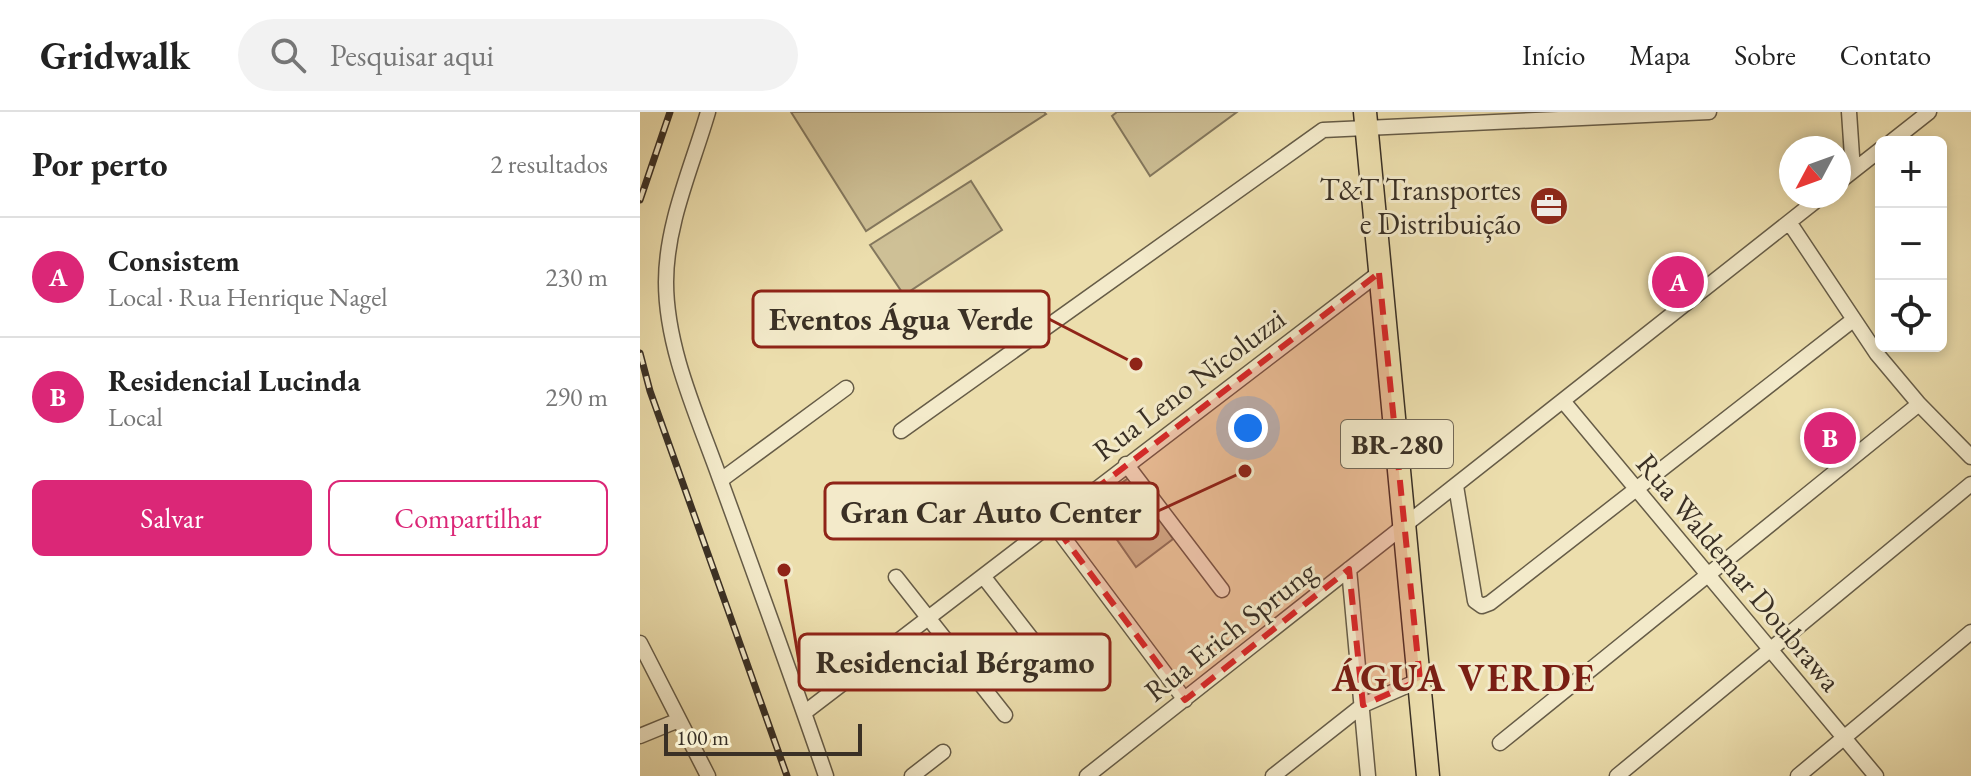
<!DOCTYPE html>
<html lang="pt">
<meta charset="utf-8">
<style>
:root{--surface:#fff;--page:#f2f2f2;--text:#222;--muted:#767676;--line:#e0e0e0;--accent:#db2777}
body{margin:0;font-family:"EB Garamond",serif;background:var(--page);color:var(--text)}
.controls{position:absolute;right:24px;top:24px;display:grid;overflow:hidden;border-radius:12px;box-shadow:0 4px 12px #0003}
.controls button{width:72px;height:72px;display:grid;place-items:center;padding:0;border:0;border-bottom:2px solid var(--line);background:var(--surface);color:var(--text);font:40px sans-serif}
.compass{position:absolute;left:1139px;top:24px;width:72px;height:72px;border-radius:50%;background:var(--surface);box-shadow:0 4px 12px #0003;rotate:229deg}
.scale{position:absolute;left:24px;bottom:20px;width:198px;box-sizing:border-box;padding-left:8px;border:4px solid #3a3025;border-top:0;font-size:22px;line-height:28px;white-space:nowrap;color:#3a3025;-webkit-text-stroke:6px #f3eaca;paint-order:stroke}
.you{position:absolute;left:608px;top:316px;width:28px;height:28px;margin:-20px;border:6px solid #fff;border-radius:50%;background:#1a73e8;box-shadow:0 0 0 12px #1a73e833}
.badge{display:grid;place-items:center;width:52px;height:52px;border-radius:50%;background:var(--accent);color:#fff;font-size:26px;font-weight:700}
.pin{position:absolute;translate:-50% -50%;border:4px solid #fff;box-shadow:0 2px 8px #0006}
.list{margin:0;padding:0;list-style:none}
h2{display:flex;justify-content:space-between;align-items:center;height:104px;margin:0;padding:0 32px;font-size:34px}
h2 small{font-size:26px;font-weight:400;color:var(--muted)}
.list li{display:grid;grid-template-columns:52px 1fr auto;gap:24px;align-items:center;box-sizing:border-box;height:120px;padding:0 32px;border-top:2px solid var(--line)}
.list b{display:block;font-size:30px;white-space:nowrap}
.list p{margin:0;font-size:26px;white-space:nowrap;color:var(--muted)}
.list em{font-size:26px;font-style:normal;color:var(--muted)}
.actions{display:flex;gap:16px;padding:24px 32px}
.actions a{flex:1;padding:18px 0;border:2px solid var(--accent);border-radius:12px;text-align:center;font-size:28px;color:var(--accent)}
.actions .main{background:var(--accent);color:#fff}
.icon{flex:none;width:44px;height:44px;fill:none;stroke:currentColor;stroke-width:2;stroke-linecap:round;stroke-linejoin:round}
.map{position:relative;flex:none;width:1331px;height:664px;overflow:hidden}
header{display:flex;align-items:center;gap:48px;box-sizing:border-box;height:112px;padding:0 40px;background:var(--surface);border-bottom:2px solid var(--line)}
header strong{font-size:38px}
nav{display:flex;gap:44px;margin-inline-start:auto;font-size:28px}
.search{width:560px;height:72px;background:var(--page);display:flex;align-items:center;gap:20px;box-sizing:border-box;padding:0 28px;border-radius:44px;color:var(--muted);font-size:30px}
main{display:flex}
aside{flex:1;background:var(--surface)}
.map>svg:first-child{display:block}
</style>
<header>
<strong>Gridwalk</strong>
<div class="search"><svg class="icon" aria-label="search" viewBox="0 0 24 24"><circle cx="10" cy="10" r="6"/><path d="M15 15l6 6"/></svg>Pesquisar aqui</div>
<nav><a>Início</a><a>Mapa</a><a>Sobre</a><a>Contato</a></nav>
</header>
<main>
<aside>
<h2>Por perto<small>2 resultados</small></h2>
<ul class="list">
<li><span class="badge">A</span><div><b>Consistem</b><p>Local · Rua Henrique Nagel</p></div><em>230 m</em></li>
<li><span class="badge">B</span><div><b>Residencial Lucinda</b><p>Local</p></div><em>290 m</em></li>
</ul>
<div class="actions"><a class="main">Salvar</a><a>Compartilhar</a></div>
</aside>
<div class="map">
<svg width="1331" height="664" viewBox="0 0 1331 664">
<rect width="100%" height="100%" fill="#ecdead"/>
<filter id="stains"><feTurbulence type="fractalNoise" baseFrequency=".0025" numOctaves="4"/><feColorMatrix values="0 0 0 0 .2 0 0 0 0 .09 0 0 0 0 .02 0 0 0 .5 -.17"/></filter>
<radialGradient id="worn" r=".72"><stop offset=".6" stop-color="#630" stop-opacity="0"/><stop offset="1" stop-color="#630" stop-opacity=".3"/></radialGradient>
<path fill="#cec096" stroke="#84785e" stroke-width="2" d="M 151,0 L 404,0 L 406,2 L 226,119 Z
M 477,0 L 597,0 L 510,64 L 472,4 Z
M 331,69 L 362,118 L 264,183 L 230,133 Z
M 490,365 L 533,427 L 496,455 L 452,392 Z"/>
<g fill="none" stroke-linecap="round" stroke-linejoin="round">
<defs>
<path id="minor" d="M 68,0 C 52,55 26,112 26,170 C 26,237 58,305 80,367 C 116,466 152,565 186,664
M 1209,0 L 1213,59
M 1251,30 L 1289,0
M 1199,70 L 1241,37
M 1149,110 L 1237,242 L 1279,292 L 1331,345
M 923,289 L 1236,664
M 261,319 L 683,18 L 1069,0
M 486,352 L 582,478
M 81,368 L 206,276
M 816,374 L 835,489 L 842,494 L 850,491 L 1213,208
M 412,410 L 545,588
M 709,457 L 728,664
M 343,464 L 419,562
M 256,465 L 365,603
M 0,531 L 68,664
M 164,601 L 739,161
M 0,624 L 39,608
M 860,631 L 1279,292
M 272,664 L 303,640
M 447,664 L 1182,84
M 633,664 L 723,593 L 780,568
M 977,664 L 1331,372
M 1158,664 L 1331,520"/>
<path id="highway" d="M 725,0 L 788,664"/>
</defs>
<use href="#minor" stroke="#665c47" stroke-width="17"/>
<use href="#highway" stroke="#3a3025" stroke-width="25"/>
<use href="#minor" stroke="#f3eaca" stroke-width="14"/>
<use href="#highway" stroke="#ecdead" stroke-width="22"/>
<defs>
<path id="rail" d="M 0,88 L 30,0
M 0,241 L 10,279 L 147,664"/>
</defs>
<use href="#rail" stroke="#3a3025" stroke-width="7"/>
<use href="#rail" stroke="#f3eaca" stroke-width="4" stroke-dasharray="12" stroke-linecap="butt"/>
</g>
<path fill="#d62828" fill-opacity="0.2" stroke="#d62828" stroke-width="6" stroke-dasharray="16 10" stroke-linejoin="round" d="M 739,161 L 780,568 L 723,593 L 709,457 L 545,588 L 412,410 Z"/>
<defs>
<symbol id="office-disc" viewBox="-11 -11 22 22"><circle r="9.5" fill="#8f2418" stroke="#f3eaca"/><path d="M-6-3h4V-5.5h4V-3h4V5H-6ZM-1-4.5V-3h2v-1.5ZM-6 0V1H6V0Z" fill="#fff"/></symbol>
</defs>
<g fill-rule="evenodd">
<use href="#office-disc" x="887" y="72" width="44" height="44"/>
</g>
<g text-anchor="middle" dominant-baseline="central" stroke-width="6" stroke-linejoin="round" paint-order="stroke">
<rect fill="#f3eaca" stroke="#726856" stroke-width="2" x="701" y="308" width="112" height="48" rx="6"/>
<g font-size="28" font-weight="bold" fill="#3a3025">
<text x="757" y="332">BR-280</text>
</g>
<g font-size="30" fill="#3a3025" stroke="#f3eaca" text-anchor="end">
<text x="881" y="77">T&amp;T Transportes<tspan x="881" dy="34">e Distribuição</tspan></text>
</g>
<g font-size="30" fill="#3a3025" stroke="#f3eaca">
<text transform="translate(549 272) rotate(-37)">Rua Leno Nicoluzzi</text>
<text transform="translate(1099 460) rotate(50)">Rua Waldemar Doubrawa</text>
<text transform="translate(590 519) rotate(-38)">Rua Erich Sprung</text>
</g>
<g font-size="38" font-weight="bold" letter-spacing="2" fill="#7a1f14" stroke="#f3eaca">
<text x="824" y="565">ÁGUA VERDE</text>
</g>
</g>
<path fill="none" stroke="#8f2418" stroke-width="3" d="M496 252L409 207M605 359L518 399M144 458L159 550"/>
<g fill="#8f2418" stroke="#f3eaca" stroke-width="3">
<circle cx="496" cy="252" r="8"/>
<circle cx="605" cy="359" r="8"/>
<circle cx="144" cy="458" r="8"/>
</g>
<g fill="#f3eaca" stroke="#8f2418" stroke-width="3">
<rect x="113" y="179" width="296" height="56" rx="8"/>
<rect x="185" y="371" width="333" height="56" rx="8"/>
<rect x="159" y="522" width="311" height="56" rx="8"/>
</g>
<g font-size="32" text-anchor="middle" font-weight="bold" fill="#3a3025">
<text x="261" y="218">Eventos Água Verde</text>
<text x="351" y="411">Gran Car Auto Center</text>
<text x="315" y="561">Residencial Bérgamo</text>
</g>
<rect width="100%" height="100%" filter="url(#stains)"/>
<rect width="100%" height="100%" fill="url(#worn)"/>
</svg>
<div class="controls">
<button>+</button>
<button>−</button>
<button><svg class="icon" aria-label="locate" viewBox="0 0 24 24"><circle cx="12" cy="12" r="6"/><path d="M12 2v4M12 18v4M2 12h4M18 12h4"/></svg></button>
</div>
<svg class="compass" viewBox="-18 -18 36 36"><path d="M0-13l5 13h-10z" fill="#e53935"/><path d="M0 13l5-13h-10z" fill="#767676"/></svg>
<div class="scale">100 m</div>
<div class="you"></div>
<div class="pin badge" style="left:1038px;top:170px">A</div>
<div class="pin badge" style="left:1190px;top:326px">B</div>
</div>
</main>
